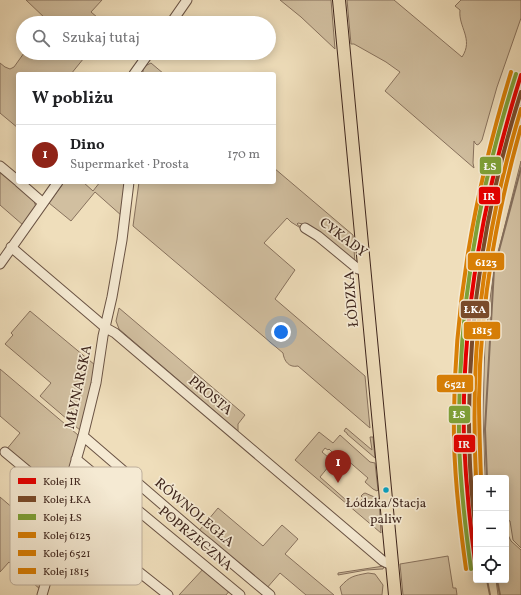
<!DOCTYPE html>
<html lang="pl">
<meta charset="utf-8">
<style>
:root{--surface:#fff;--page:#f2f2f2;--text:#202124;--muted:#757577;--line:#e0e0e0;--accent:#8f2418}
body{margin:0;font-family:Vollkorn,serif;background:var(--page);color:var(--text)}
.controls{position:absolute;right:12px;bottom:12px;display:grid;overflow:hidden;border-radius:4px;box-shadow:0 2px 10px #0003}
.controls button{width:36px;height:36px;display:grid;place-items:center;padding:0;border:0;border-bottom:1px solid var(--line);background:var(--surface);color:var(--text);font:20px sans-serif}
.you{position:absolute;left:281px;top:332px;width:14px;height:14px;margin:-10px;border:3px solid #fff;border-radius:50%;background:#1a73e8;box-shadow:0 0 0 6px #1a73e833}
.badge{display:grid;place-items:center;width:26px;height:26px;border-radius:50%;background:var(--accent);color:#fff;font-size:13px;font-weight:700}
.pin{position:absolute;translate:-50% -33px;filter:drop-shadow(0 1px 2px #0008)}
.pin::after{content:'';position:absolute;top:21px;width:14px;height:12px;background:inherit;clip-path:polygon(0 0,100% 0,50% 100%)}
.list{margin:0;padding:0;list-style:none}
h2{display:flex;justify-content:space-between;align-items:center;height:52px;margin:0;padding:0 16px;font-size:17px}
h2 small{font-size:13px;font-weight:400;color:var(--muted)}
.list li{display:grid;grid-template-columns:26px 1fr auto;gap:12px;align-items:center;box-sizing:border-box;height:60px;padding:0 16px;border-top:1px solid var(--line)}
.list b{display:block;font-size:15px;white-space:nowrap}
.list p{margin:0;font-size:13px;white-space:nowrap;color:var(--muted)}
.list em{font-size:13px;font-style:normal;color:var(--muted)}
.icon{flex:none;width:22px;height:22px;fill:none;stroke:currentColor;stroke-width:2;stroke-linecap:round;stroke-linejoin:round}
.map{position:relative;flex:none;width:521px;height:595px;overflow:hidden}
.search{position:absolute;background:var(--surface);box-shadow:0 2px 10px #0003;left:16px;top:16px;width:260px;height:44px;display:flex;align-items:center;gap:10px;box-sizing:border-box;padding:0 14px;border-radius:22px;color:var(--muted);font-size:15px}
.panel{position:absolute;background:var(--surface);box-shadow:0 2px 10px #0003;left:16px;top:72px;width:260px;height:112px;border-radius:4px}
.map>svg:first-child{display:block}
</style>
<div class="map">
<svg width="521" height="595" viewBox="0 0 521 595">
<rect width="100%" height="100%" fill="#efdebb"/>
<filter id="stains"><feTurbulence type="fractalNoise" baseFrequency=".005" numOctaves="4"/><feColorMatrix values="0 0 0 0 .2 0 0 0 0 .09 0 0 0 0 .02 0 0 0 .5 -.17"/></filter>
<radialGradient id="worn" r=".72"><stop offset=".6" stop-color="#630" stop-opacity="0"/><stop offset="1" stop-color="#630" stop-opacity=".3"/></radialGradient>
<path fill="#d1bfa0" stroke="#88725e" d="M 26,0 L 102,0 L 91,12 L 104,23 L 47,23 L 47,20 Z
M 280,0 L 331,0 L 335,49 L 301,17 Z
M 347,0 L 394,0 L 462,57 C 474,39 458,27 460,10 L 455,6 L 461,0 L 521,0 L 521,18 L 497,87 L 482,140 L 479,144 L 477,145 L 475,143 L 474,141 L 473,163 L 474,168 L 385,91 L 400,72 L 386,62 L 354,44 L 351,44 Z
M 24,53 L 88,53 L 71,74 L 18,74 L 18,128 L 0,113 L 0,63 L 5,67 L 10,69 L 14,67 Z
M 151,63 L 164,74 L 143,74 L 143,68 L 145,66 Z
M 521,161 L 521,548 L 513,540 L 510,521 L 506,519 L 506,478 L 485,478 L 483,415 L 485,338 L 494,269 Z
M 274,168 L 353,235 L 355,263 L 303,224 L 298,223 L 297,224 L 307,232 L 291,222 L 287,218 L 264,243 L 295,270 L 275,299 L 365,376 L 370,428 L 298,366 C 289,368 284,361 283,353 L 133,226 L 139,182 L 274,182 Z
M 0,169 L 33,198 L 36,207 L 23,225 L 0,205 Z
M 64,182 L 83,182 L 93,191 L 100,182 L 126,182 L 122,216 L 95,192 L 71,221 L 49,203 Z
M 119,308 L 245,415 L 238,424 L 238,431 L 119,329 L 116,321 Z
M 30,311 L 95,365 L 89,400 L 81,431 L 40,396 L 51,383 L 5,344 L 13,335 L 11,333 Z
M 0,369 L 78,435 L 78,437 L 62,496 L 6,450 L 20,433 L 0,416 Z
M 346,428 L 372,450 L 370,437 L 373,437 L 375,458 L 347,434 L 347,433 L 344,431 Z
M 319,432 L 333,443 L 340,435 L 370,462 L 375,463 L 378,490 L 377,491 L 373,489 L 365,482 L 368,478 L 346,459 L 342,463 L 333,454 L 333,453 L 329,449 L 328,450 L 325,448 L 322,452 L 328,457 L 330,462 L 329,466 L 320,477 L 355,508 L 363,498 L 361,496 L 363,494 L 365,493 L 379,499 L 381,533 L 295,460 Z
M 0,497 L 50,540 L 47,560 L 41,590 L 9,562 L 0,572 Z
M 218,508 L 263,546 L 282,525 L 298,539 L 285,554 L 334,595 L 306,595 L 280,573 L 266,589 L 198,532 Z
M 506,531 L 511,541 L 521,550 L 521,595 L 498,595 L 496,580 L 506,580 Z
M 448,556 L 453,588 L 456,588 L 457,595 L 403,595 L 400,564 Z
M 384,566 L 383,569 L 382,569 L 366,570 L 338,575 L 338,573 Z
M 205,567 L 231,589 L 226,595 L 179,595 Z
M 368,573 L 375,574 L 383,585 L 382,595 L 342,595 L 340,587 C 350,576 353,576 368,573 Z"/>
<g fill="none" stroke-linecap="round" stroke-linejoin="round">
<path stroke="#846e5b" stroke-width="2" d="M 477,478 L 474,436 L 473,386 L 478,308 L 490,223 L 509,143 L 521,106
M 487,478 L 485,429 L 494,269 L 521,168
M 487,580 L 490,595
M 497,580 L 500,595"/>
<defs>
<path id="minor" d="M 171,23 L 187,0
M 134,74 L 149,53
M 0,166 L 18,181
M 19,182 L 43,203
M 305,228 L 318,236 L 358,269 L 365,271
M 11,247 L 106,328 L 115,333 L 383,561 L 387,563 L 392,564
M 0,264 L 58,182
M 83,436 L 198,535 L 208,543 L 270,595
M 5,452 L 53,492 L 65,499
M 76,459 L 240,595
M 63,515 L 73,521 L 95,537 L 168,595
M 42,595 L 50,568 L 55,540 L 58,530 L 62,520 L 65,499 L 83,436 L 96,383 L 103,336 L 112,297 L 122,240 L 129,182"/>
<path id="major" d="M 339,0 L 395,595"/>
</defs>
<use href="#minor" stroke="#6a5344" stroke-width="11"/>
<use href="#major" stroke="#3e251c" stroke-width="14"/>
<use href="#minor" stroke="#f5ead3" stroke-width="9"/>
<use href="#major" stroke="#efdebb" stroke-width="12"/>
<defs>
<path id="rail-1" d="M 476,568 C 470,526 466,484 464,441 C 461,317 484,193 521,75"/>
<path id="rail-2" d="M 476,531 C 471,495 469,459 469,422 C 469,310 487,199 521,92"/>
<path id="rail-3" d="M 471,569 C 465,526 460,483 459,439 C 458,355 467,270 485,187 C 494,149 504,111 516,74"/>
<path id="rail-4" d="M 476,478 C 474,437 474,397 476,357 C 481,273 497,189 521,109"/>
<path id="rail-5" d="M 466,569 C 460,526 455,484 454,440 C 452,313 474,193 511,72"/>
<path id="rail-6" d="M 481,478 C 480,452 479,425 479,399 C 480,307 496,215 521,127"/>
</defs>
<use href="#rail-1" stroke="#f5ead3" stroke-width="7"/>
<use href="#rail-2" stroke="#f5ead3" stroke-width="7"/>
<use href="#rail-3" stroke="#f5ead3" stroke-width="7"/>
<use href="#rail-4" stroke="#f5ead3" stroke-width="7"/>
<use href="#rail-5" stroke="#f5ead3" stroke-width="7"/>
<use href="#rail-6" stroke="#f5ead3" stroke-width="7"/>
<use href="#rail-1" stroke="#e50000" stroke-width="4"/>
<use href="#rail-2" stroke="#7a4b2a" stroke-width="4"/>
<use href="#rail-3" stroke="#7ea137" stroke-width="4"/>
<use href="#rail-4" stroke="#d87f06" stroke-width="4"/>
<use href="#rail-5" stroke="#d87f06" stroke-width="4"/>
<use href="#rail-6" stroke="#d87f06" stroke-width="4"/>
</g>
<circle fill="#03a2c5" stroke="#f5ead3" stroke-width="1.5" cx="386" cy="490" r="3.5"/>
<g text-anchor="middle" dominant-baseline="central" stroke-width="3.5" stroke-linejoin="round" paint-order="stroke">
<g font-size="13" fill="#3e251c" stroke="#f5ead3">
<text x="386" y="504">Łódzka/Stacja<tspan x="386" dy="16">paliw</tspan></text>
</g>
<g font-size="14" fill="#3e251c" stroke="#f5ead3">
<text transform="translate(343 238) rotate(37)">CYKADY</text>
<text transform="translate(352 299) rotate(-95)">ŁÓDZKA</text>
<text transform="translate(79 387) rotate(-78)">MŁYNARSKA</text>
<text transform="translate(210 396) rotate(40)">PROSTA</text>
<text transform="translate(194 513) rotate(40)">RÓWNOLEGŁA</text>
<text transform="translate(195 539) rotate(40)">POPRZECZNA</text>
</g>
</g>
<rect x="10" y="467" width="132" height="118" rx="6" fill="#f5ead3" stroke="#beaf9c" stroke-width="1"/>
<rect x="18" y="478" width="18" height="6" fill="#e50000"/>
<rect x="18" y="496" width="18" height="6" fill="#7a4b2a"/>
<rect x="18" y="514" width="18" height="6" fill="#7ea137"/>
<rect x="18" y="532" width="18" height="6" fill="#d87f06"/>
<rect x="18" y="550" width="18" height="6" fill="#d87f06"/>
<rect x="18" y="568" width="18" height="6" fill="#d87f06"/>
<g font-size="11" fill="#3e251c">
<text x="43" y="485">Kolej IR</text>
<text x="43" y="503">Kolej ŁKA</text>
<text x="43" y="521">Kolej ŁS</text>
<text x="43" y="539">Kolej 6123</text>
<text x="43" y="557">Kolej 6521</text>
<text x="43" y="575">Kolej 1815</text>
</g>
<g stroke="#f5ead3" stroke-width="1.5">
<rect x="479" y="156" width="23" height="19" rx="4" fill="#7ea137"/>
<rect x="478" y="186" width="23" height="19" rx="4" fill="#e50000"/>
<rect x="467" y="252" width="38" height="19" rx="4" fill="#d87f06"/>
<rect x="460" y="300" width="30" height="19" rx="4" fill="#7a4b2a"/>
<rect x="463" y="321" width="38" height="19" rx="4" fill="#d87f06"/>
<rect x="436" y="374" width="38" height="19" rx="4" fill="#d87f06"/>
<rect x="448" y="405" width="23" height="19" rx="4" fill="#7ea137"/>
<rect x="453" y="434" width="23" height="19" rx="4" fill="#e50000"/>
</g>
<g font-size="11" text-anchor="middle" font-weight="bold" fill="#fff">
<text x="490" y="170">ŁS</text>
<text x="489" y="200">IR</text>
<text x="486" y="266">6123</text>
<text x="475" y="313">ŁKA</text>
<text x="482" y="334">1815</text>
<text x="455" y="388">6521</text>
<text x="459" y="418">ŁS</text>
<text x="464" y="448">IR</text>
</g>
<rect width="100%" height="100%" filter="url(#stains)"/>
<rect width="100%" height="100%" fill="url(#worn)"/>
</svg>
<div class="controls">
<button>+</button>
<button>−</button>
<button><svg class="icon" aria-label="locate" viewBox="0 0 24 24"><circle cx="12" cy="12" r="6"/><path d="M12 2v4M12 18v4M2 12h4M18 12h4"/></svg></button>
</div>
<div class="you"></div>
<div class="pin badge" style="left:338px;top:483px">1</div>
<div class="search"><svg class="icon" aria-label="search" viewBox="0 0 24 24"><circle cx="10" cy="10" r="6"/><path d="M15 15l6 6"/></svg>Szukaj tutaj</div>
<section class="panel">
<h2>W pobliżu<small></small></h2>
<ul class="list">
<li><span class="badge">1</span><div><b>Dino</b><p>Supermarket · Prosta</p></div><em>170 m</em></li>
</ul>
</section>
</div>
